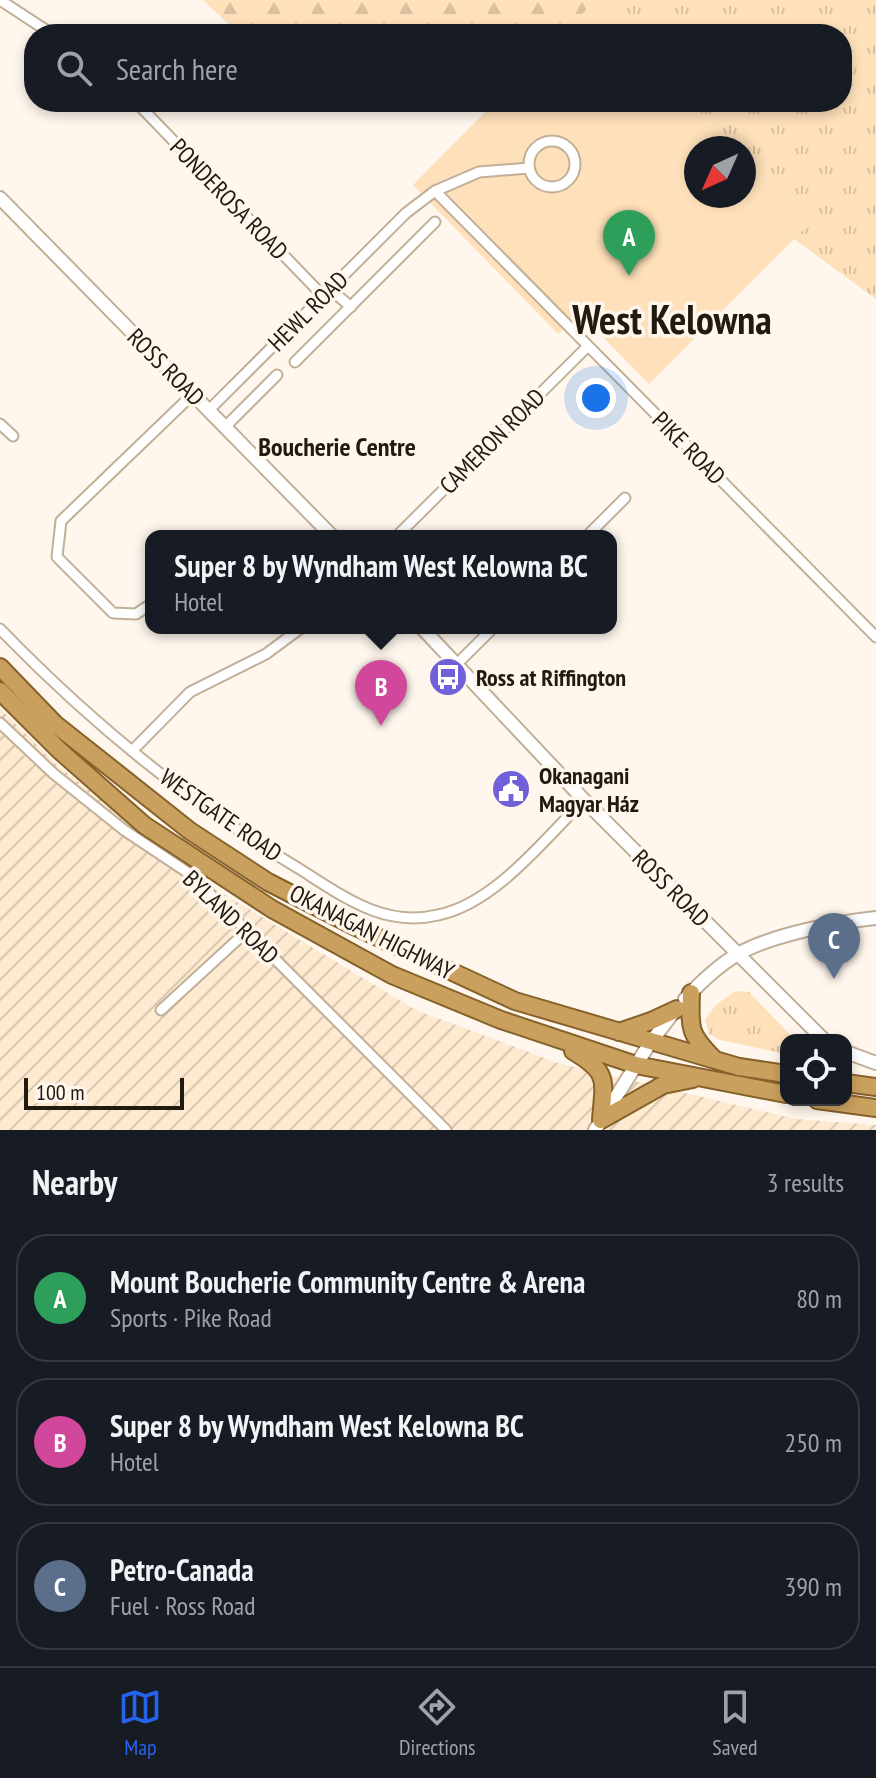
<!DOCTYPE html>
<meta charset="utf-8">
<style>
:root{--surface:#171b24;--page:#20242c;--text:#f1f3f6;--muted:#9ea1a6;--line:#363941;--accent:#2563eb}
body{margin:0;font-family:"PT Sans Narrow",sans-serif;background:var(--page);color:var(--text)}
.controls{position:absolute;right:24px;bottom:24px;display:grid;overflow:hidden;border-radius:16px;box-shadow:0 4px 12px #0003}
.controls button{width:72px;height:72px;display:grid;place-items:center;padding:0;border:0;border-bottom:2px solid var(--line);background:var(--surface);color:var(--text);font:40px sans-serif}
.compass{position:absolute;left:684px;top:136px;width:72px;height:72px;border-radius:50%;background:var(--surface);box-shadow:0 4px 12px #0003;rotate:225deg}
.scale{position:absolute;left:24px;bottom:20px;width:160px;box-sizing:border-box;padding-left:8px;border:4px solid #211a11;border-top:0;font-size:22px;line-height:28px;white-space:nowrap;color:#211a11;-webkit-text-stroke:6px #fff7ed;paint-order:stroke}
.you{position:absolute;left:596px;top:398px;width:28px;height:28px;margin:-20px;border:6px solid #fff;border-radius:50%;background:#1a73e8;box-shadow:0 0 0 12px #1a73e833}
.badge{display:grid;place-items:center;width:52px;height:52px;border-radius:50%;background:var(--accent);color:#fff;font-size:26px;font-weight:700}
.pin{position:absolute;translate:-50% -66px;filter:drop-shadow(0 2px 4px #0008)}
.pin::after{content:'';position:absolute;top:42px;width:28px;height:24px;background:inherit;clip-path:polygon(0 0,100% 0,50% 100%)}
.popup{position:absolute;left:145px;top:530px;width:472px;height:104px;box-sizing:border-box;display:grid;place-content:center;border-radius:16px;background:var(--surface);filter:drop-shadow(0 2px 6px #0005);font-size:26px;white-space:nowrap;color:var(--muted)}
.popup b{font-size:30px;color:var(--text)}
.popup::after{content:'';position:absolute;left:50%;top:100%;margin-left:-16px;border:16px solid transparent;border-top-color:var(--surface)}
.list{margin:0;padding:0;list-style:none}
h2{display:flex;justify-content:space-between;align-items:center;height:104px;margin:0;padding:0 32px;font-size:34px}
h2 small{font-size:26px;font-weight:400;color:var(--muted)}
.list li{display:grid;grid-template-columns:52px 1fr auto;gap:24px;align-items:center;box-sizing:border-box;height:128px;margin:0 16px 16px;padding:0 16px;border:2px solid var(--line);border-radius:32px}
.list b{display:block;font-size:30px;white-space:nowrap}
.list p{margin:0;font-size:26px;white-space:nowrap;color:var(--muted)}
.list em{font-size:26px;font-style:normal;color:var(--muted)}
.icon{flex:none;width:44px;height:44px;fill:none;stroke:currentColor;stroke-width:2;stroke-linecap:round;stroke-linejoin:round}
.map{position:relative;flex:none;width:876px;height:1130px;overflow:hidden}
.search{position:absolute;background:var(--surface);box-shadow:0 4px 12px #0003;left:24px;right:24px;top:24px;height:88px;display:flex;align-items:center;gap:20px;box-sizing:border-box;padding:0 28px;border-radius:32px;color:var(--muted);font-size:30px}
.sheet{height:536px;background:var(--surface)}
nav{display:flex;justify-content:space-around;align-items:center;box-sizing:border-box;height:112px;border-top:2px solid var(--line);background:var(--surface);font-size:22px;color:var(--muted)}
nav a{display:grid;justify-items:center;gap:4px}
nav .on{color:var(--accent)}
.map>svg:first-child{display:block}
</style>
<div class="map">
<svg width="876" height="1130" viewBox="0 0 876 1130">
<defs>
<pattern id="industrial-furrows" width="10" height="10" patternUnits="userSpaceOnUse" patternTransform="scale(2)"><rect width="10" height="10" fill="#fdead0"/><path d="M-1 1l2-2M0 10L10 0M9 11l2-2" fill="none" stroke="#d9c8b2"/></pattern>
<pattern id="grass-tufts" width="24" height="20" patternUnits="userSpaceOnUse" patternTransform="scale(2)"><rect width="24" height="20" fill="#fee1ba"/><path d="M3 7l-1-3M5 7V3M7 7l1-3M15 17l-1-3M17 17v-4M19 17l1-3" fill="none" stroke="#d9c09f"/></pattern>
<pattern id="forest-firs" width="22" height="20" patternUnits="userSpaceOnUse" patternTransform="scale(2)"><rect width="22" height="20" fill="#fee1ba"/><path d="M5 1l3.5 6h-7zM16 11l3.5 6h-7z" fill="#d9c09f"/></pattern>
</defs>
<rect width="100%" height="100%" fill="#fff7ed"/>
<path fill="url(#industrial-furrows)" d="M 0,708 L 58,766 L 214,888 L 416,1010 L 558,1063 L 796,1119 L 876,1125 L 876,1130 L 0,1130 Z"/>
<path fill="url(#grass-tufts)" d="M 596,0 L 876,0 L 876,299 L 794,239 L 811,222 L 744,156 L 744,148 L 735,148 L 689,102 L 842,102 L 842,34 L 619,34 L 590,6 Z
M 735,991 L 749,992 L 795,1040 L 786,1040 L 786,1054 L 720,1040 L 709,1034 L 705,1020 L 715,1006 Z"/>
<path fill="url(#forest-firs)" d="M 203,0 L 618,0 L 613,34 L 239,34 Z"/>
<path fill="#fee1ba" d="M 590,6 L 619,34 L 563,34 Z
M 495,102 L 689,102 L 735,148 L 696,148 L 696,196 L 744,196 L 744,156 L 811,222 L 649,384 L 580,314 L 558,334 L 413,185 Z"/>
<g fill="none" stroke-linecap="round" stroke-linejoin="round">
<defs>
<path id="minor" d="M 0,0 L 52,34
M 136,102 L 323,296
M529 164a23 23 0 1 1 46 0a23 23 0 1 1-46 0Z
M 435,191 L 876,637
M 330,289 L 351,307
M 295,362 L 435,222
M 210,409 L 406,213 L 435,191 L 479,172 L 529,168
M 0,424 L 13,436
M 226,426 L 277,375
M 397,536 L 588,346
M 587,536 L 625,498
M 151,604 L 136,614 L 113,613 L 57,557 L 61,521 L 193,394
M 0,629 C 88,720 189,803 298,868 C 322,883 346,900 372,910 C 393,918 417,920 438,915 C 494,904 544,840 584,800
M 457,664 L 493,628
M 0,723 L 54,774 L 124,830 L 190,874 L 446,1130
M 132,751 L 190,692 L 266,654 L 301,628
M 161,1010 L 247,931"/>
<path id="tertiary" d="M 0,198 L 332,536
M 422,628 L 584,800 L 824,1040
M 685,999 C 699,984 719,965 738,954 C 771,935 837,922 876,918
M 846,1052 L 876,1063
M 595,1130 L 650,1043 L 673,1013"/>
<path id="trunk" d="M 0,667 L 55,724 L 190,831 L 268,882 L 356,927 L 515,1001 L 739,1067 L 786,1074
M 0,691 L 59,750 L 144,825 L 272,909 L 392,975 L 501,1020 L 636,1065 L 786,1094
M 691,993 C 690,1028 688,1033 714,1059
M 619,1032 L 651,1021 L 677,1009
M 573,1051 C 610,1073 604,1080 601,1120
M 846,1083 L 876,1087
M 817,1100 L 876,1108
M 601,1120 L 663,1085 L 693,1079"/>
</defs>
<use href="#minor" stroke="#c2af97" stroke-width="13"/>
<use href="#tertiary" stroke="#c2af97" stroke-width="16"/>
<use href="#trunk" stroke="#86622a" stroke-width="20"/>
<use href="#minor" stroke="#fff" stroke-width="9"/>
<use href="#tertiary" stroke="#fff" stroke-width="12"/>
<use href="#trunk" stroke="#caa05f" stroke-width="16"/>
</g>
<defs>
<symbol id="bus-disc" viewBox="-11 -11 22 22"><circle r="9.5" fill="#7060da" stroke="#fff7ed"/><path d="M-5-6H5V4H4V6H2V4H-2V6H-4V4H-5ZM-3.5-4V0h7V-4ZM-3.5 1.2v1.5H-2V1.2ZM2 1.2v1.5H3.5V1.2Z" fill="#fff"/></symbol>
<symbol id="civic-disc" viewBox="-11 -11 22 22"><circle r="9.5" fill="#7060da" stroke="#fff7ed"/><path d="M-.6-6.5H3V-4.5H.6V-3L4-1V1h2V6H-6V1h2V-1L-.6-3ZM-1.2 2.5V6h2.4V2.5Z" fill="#fff"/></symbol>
</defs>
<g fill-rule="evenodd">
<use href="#bus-disc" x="426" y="655" width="44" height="44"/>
<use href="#civic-disc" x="489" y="767" width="44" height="44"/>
</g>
<g text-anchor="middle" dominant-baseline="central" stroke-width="7" stroke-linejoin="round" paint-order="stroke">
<g font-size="24" fill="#211a11" stroke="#fff7ed">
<text transform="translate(229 199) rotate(46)">PONDEROSA ROAD</text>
<text transform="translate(308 311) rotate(-45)">HEWL ROAD</text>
<text transform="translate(166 367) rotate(45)">ROSS ROAD</text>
<text transform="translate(492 441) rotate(-45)">CAMERON ROAD</text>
<text transform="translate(689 448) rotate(45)">PIKE ROAD</text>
<text transform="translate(221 815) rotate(35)">WESTGATE ROAD</text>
<text transform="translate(671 888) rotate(45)">ROSS ROAD</text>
<text transform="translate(231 917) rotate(44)">BYLAND ROAD</text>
<text transform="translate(372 932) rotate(27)">OKANAGAN HIGHWAY</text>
</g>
<g font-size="24" font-weight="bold" fill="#211a11" stroke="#fff7ed" text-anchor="start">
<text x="476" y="677">Ross at Riffington</text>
<text x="539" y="775">Okanagani<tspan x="539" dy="28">Magyar Ház</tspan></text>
</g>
<g font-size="26" font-weight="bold" fill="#211a11" stroke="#fff7ed">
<text x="337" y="446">Boucherie Centre</text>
</g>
<g font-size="40" font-weight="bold" fill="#211a11" stroke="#fff7ed">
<text x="672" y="319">West Kelowna</text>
</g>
</g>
</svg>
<div class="controls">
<button><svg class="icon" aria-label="locate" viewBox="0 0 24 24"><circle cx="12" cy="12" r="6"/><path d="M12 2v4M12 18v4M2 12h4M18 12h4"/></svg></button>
</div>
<svg class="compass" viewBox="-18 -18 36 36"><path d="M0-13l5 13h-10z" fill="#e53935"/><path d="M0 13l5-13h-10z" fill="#9ea1a6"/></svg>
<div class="scale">100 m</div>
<div class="you"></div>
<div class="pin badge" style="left:629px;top:276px;background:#2e9e5b">A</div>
<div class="pin badge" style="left:381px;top:726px;background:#d1479c">B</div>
<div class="popup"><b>Super 8 by Wyndham West Kelowna BC</b>Hotel</div>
<div class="pin badge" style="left:834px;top:979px;background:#5c6f8a">C</div>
<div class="search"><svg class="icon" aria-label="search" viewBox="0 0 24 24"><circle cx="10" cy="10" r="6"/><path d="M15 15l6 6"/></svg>Search here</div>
</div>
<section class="sheet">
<h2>Nearby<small>3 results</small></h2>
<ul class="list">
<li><span class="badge" style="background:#2e9e5b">A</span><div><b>Mount Boucherie Community Centre &amp; Arena</b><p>Sports · Pike Road</p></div><em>80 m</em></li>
<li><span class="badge" style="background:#d1479c">B</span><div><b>Super 8 by Wyndham West Kelowna BC</b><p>Hotel</p></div><em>250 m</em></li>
<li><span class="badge" style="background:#5c6f8a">C</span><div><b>Petro-Canada</b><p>Fuel · Ross Road</p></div><em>390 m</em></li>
</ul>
</section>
<nav>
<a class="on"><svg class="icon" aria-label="map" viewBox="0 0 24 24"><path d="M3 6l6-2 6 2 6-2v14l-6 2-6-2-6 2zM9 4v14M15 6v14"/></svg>Map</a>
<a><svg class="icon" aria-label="directions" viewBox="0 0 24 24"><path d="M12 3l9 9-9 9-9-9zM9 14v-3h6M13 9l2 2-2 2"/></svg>Directions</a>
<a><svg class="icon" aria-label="saved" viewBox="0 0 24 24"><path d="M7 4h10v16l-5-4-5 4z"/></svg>Saved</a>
</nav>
